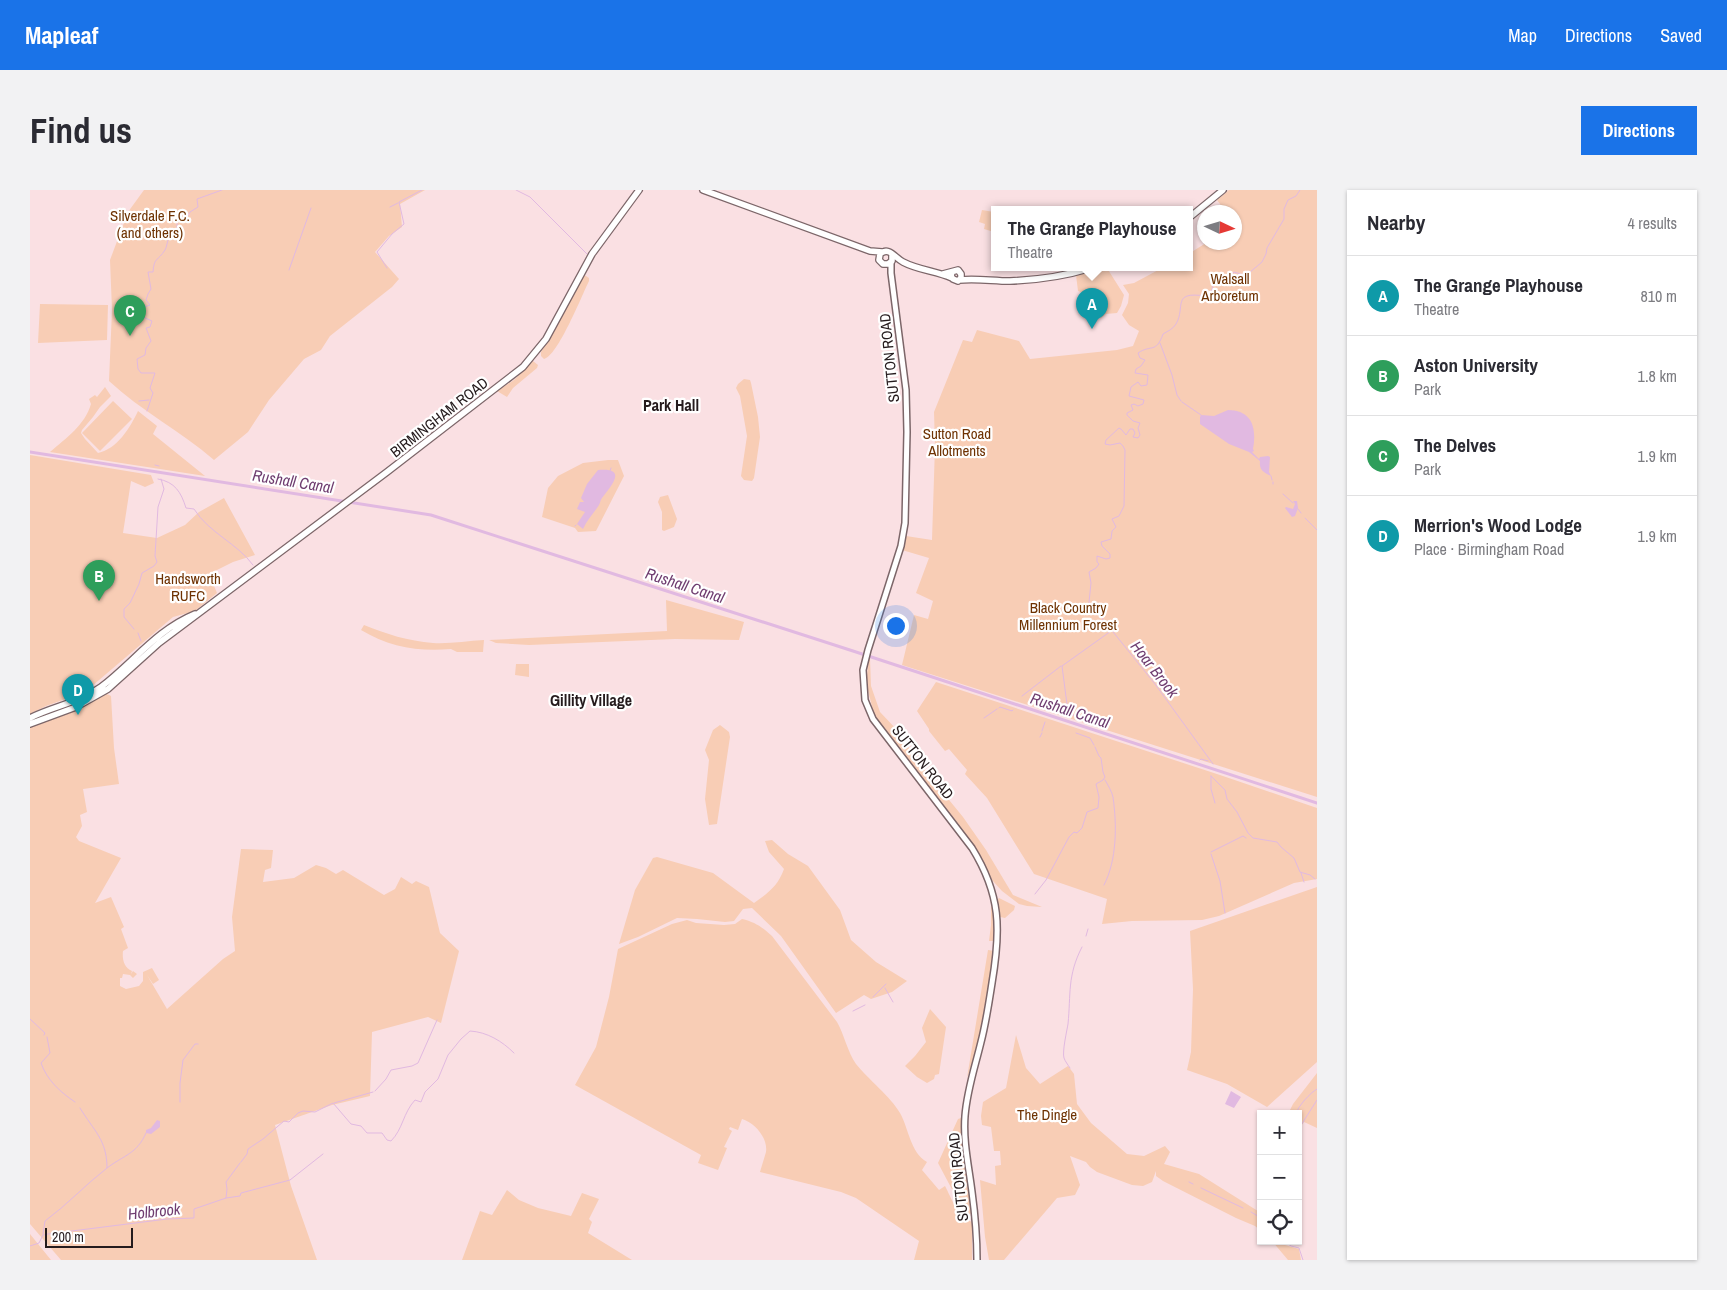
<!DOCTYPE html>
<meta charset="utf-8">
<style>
:root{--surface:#fff;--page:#f2f2f3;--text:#2b2b33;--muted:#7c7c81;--line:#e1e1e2;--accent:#1a73e8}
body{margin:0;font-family:"Archivo Narrow",sans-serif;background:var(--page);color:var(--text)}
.controls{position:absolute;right:15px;bottom:15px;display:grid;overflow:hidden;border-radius:0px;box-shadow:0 1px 4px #0004}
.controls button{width:45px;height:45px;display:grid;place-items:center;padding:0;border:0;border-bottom:1px solid var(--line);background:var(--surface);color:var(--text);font:25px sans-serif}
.compass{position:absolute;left:1167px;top:15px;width:45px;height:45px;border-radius:50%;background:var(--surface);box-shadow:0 1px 4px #0004;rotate:94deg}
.scale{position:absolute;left:15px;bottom:12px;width:88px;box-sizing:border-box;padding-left:5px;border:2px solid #251b1d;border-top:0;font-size:14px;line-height:18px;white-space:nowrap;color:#251b1d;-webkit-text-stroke:4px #fff;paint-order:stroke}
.you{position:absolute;left:865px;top:435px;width:18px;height:18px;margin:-12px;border:4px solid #fff;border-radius:50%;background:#1a73e8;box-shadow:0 0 0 8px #1a73e833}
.badge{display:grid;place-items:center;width:32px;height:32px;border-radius:50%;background:var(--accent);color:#fff;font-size:16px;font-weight:700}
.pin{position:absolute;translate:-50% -41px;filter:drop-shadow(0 1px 2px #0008)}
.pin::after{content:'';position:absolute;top:26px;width:18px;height:15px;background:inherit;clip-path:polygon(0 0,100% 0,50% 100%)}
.popup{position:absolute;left:961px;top:16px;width:202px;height:65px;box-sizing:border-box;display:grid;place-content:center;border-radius:0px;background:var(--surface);filter:drop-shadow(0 1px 4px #0005);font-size:16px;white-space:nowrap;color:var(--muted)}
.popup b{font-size:19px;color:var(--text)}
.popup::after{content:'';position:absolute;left:50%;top:100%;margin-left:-10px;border:10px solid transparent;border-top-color:var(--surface)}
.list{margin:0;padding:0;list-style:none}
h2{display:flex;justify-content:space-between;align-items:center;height:65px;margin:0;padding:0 20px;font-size:21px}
h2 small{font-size:16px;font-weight:400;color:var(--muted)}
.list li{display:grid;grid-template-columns:32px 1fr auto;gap:15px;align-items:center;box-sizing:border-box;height:80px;padding:0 20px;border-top:1px solid var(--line)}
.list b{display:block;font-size:19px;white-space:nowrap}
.list p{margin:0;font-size:16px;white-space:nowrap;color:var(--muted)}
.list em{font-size:16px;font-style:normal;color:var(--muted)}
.icon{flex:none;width:28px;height:28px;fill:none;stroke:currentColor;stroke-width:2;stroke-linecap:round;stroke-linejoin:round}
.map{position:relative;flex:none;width:1287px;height:1070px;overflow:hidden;border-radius:0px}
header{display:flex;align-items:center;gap:30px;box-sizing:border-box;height:70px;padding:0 25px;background:var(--accent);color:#fff}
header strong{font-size:24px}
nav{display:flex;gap:28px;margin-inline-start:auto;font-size:18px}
.intro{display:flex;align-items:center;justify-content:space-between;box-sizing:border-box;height:120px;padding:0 30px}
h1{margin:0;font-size:35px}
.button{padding:12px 22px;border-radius:0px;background:var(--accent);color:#fff;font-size:18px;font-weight:700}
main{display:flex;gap:30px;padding:0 30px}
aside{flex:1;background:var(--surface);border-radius:0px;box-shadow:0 1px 4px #0004}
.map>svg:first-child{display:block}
</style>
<header>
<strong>Mapleaf</strong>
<nav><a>Map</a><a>Directions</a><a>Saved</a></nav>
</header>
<div class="intro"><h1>Find us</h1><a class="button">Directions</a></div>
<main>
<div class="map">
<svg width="1287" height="1070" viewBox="0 0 1287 1070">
<rect width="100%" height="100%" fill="#fae0e3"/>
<path fill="#f8cdb5" d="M 114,0 L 395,0 L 370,14 L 372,37 L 359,46 L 345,62 L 369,89 L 362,97 L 300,146 L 291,160 L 274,169 L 239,210 L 218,242 L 184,270 C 151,241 111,221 79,191 L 82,120 L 80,70 L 98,22 Z
M 1199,0 L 1287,0 L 1287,607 L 872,475 L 884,425 L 898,429 L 903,411 L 886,403 L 899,368 L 872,360 L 876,346 L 902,350 L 905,256 L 904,222 L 933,150 L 942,152 L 947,140 L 989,151 L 1000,169 L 1087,160 L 1103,156 L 1109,141 L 1099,135 L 1092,125 L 1098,113 L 1099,104 L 1093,95 L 1104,93 L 1132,78 L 1160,78 L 1160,63 L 1176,53 L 1204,52 L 1204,22 L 1196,22 L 1187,10 Z
M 952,20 L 964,22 L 964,42 L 954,39 L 955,34 L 949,32 Z
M 1068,78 L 1077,78 L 1094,105 L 1091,116 L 1087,123 L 1076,124 L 1071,128 L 1069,125 L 1063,126 L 1059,105 L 1048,101 L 1046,85 Z
M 553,84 L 559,88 L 559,91 C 552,105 528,166 514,169 L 511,166 L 511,162 L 526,138 Z
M 10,114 L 78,115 L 77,150 L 8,153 Z
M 503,171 L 508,175 L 507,178 L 483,198 L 477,207 L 467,201 L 484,190 Z
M 714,189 L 720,190 L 721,193 L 728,227 L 730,247 L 724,288 L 722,291 L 714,290 L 711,286 L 717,246 L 710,206 L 706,198 L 708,194 Z
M 75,197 L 81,206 L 70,217 L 63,227 L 52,240 L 51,243 L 55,249 L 68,263 C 87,259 100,238 108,221 L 127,236 L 123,244 L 175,286 L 20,262 C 36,248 55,235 61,214 L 59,209 L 65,205 L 67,207 Z
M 83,211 L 102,229 L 70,261 L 52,243 Z
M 0,265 L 121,285 L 124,293 L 115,297 L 101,291 L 93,343 L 127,348 L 155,335 L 169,322 L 194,308 L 225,365 L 203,372 L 179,384 L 187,403 L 165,421 L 143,427 L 55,502 L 16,516 L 0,524 Z
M 578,270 L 588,270 L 594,286 L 566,341 L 548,342 L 545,338 L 512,327 L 518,298 L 528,286 L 553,273 Z
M 638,305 L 647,329 L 644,337 L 634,341 L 632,340 L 632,322 L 628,312 L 630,307 Z
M 636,410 L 714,432 L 709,450 L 645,449 L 499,455 L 466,453 L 459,450 L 637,441 Z
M 334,435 C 356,444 378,451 403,453 C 419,454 437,451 454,450 L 453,462 L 427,462 L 421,459 C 389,462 359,457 331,440 Z
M 839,468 L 840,468 L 841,496 L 850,522 L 868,541 L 888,572 L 933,627 L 956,660 L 983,705 L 1012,717 L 997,716 L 989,714 L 972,701 L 962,690 L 952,668 L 933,640 L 857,543 L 844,524 L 836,493 Z
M 486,474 L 499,474 L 499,487 L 485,485 Z
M 906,492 L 1190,585 L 1287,618 L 1287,689 L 1264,693 L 1189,726 L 1172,730 L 1102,731 L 1072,734 L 1077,709 L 1004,684 L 957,608 L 935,584 L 937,580 L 919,559 L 915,561 L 899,541 L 899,539 L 887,521 Z
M 80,501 L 77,504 L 81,506 L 84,558 L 89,594 L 53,599 L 57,622 L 50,625 L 52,636 L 46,647 L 49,651 L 91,668 L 65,713 L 81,707 L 94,737 L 91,739 L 98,758 L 93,761 C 92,769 94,778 102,781 L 101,784 L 103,781 L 107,784 L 103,788 L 100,785 L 93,784 L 92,788 L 90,788 L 90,796 L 96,799 L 109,796 L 113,791 L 113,782 L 122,778 L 129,790 L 123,794 L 117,785 L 137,819 L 193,769 L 205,761 L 202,727 L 211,659 L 243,660 L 241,678 L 235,680 L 233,692 L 264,688 L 286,675 L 296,678 L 306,684 L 313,680 L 354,705 L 365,699 L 371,687 L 382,694 L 386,691 L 399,697 L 410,743 L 429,761 L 411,833 L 398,827 L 342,842 L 340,906 L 302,915 L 245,935 L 261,996 L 287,1070 L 31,1070 L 0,1034 L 0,538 L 9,533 L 37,523 Z
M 690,535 L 699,542 L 700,547 L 687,634 L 679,635 L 675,609 L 679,570 L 675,560 L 683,540 Z
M 742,650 L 758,664 L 778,676 L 810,720 L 821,750 L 846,772 L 877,791 L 862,802 L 841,809 L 834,805 L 806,823 L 751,746 L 722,718 L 713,719 L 704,731 L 695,732 L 667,729 L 647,728 L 608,747 L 589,754 L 605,700 L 623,668 L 627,667 L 683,683 L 724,713 C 738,703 748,696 754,679 L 739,662 L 735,651 Z
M 1287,697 L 1287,872 L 1237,917 L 1197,894 L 1157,880 L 1161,862 L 1163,799 L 1160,741 Z
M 961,706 L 965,722 L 966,750 L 964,751 L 959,751 L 961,735 Z
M 969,708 L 985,716 L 984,720 L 975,728 L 970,727 L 967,710 Z
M 712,729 C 725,732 732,737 742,746 L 807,832 C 814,844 818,863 826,874 C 838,889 861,907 870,923 C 879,939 880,962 897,972 L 892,980 L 909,1000 L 915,996 C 922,1009 927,1026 942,1032 L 942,1070 L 884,1070 L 889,1051 L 826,1008 L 811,1002 L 730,982 C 732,975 734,969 736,962 C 738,948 725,933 712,929 L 708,940 L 700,937 L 699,939 L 702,941 L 694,957 L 697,958 L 688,980 L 668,973 L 671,965 L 545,895 L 566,857 L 579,807 L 588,759 L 642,734 L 657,730 L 666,733 L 694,735 L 705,734 Z
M 958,760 L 965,761 L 964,770 L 949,853 L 937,888 Z
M 900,819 L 916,837 L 909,884 L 905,885 L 904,889 L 897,893 L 887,887 L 875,876 L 885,866 L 896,852 L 892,838 Z
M 986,845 L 996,878 L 1010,894 L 1038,876 L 1044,884 L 1047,914 L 1061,933 L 1097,964 L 1114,966 L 1135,956 L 1140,962 L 1134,974 L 1169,984 L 1231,1023 L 1231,1041 L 1225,1036 L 1206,1028 L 1133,991 L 1126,986 L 1126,981 L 1122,992 L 1113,996 L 1102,995 L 1067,982 L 1060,977 L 1056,972 L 1040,966 L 1050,995 L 1045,1005 L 1027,1008 L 974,1070 L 959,1070 L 955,1047 L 950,990 L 966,995 L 965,976 L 971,975 L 970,961 L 964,961 L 961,937 L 952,935 L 951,926 L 953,912 L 976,898 Z
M 1287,883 L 1287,938 L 1274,932 L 1268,940 L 1268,924 L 1258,924 L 1263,914 Z
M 931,928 L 933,930 L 942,1022 L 939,1025 L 934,1022 L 908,973 L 928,929 Z
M 477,1000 L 489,1010 L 508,1018 L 541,1026 L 552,1003 L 569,1009 L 559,1029 L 562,1032 L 558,1043 L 602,1070 L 432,1070 L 450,1021 L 462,1025 Z
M 0,1044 L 21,1070 L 0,1070 Z
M 1242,1051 L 1253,1051 L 1255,1055 L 1269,1059 L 1271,1070 L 1258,1070 Z"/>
<path fill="#e1b9e1" d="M 1198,220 C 1222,220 1227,238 1223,259 L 1224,261 L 1222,262 L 1229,269 L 1230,267 L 1238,266 L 1240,267 L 1239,282 L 1241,286 C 1233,282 1229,280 1230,271 L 1219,262 L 1199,254 L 1170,234 L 1170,227 L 1171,225 L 1184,226 Z
M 568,280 C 600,277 579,298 572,308 C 570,311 571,311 569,315 C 564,323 557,330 553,339 L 547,334 L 555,322 L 547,319 L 550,312 L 554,312 L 551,308 L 557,294 Z
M 1263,311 L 1267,311 L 1268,318 L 1265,326 L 1262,327 L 1255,318 L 1256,317 L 1263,319 L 1265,314 Z
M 1201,901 L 1211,907 L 1204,918 L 1195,914 Z
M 127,930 L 130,931 L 130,937 L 121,944 L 116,943 L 116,940 L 121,938 Z"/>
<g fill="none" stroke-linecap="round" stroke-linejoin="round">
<path stroke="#e1b9e1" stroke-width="1" d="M 486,0 L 500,7 L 557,64
M 360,17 L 368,13
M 357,78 L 347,62 L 362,44 L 374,34 L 369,12 L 392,0
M 259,80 L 281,18
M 1130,153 L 1142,185 L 1147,205 L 1151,211
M 109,211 L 119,210
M 1152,212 L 1171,225
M 117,221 L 123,203 L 120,198 L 125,183 L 111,183 L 108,179 L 107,169 L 115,165 L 116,158 L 121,151 L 116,138 L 120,137 L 122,131 L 113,127 L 111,122 L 114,117 L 120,115 L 116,110 L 118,104 L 121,99 L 118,82 L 123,82 C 124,67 128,71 135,60 C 137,57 137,51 139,48 L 144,47 L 147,43 L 147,31 L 156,29 L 160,22 L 168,17 L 167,9 L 192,0
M 125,275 L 129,276
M 580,281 L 581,278
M 1241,286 L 1242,290
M 128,289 C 145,292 151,302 156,318 L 164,319 C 179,343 207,353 223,375
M 1243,292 L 1243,294
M 1253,304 L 1263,313
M 1268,319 L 1271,323
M 1275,328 L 1287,340
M 545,336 L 546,335
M 104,439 L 94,427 L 94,419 L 100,413 L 109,394 L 112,383 L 124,376 L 127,372 L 125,366 L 128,317 L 134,299 L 131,289
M 108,443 L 111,451
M 992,506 L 1031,476
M 969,518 L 970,517 L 982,521 L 983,520
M 1038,522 L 1032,476 L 1081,441
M 1040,524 L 1051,528
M 954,528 L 967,519
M 1012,541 L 1015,532
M 1046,543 L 1060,548 L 1064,555
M 1010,547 L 1012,543
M 1170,570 L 1171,569 L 1178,571
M 1183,574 L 1125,494 L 1059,412 L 1061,393 L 1059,382 L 1066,378 L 1069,374 L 1067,372 L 1067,366 L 1076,369 L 1080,368 L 1080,364 L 1072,356 L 1071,352 L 1081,349 L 1082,341 L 1086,337 L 1082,329 L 1089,326 L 1094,316 L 1095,260 L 1093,256 L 1090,253 L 1080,255 L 1075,254 L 1076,250 L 1089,238 L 1091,239 L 1096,245 L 1100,239 L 1103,239 L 1105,243 L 1103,247 L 1108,248 L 1110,245 L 1108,238 L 1110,233 L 1103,231 L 1097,225 L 1097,223 L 1103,220 L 1101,215 L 1104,214 L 1108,216 L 1113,214 L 1114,210 L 1099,206 L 1101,197 L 1108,192 L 1111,196 L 1117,195 L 1118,185 L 1105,183 L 1106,179 L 1111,176 L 1115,170 L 1110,168 L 1108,163 C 1121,154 1126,164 1133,144 C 1138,141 1143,139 1146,134 C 1156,117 1141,101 1175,106 L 1182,100 L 1183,95 L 1194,93 L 1204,82 L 1214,85 L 1219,83 L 1232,72 L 1236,64 L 1237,58 L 1254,29 L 1254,19 L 1258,10 L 1266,6 L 1270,0
M 1181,586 L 1195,600 L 1197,609 L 1207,622 L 1218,643 L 1223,648 L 1247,652 L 1251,657 L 1264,668 L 1270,682 L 1280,685 L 1285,689
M 1181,586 L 1181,599 L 1185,613
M 1181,662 L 1213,646 L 1216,648
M 1181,664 L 1190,691 L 1195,723
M 1271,683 L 1274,692
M 1074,695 C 1087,670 1087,635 1083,607 C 1082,602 1078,595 1075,590
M 1005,704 L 1016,690 L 1039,647 L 1044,642 L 1047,643 L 1052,638 L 1057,622 L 1068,618 L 1069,607 L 1066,594 L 1073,590 L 1075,587 L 1073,582 L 1071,568 L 1069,566 L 1065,557
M 1056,746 L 1058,739
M 855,798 L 863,812
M 843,807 L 856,794
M 823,821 L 835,815
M 0,829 L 15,843 L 14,845
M 17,847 L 20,863 L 11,873 C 17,890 30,902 45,912
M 1040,878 C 1038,875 1035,871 1034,868 C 1032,862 1037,840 1038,834 C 1041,804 1037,786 1052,757
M 345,901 L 356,889 L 361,880 L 382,876 L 388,873 L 407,830
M 150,912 L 150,893 L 153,870 L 165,854 L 168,854
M 304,913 L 343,902
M 1266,924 C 1267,917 1281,902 1287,899
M 1268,940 L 1287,910
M 211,972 L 217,964 L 218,959 L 233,949 L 254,931 L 259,932 L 268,923 L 273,921 L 285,922 L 303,913 L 321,934 L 331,936 L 337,943 L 352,943 L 357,950 L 361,951 C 373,939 373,923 385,910 L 391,912 L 395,902 L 408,889 L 418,865 L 431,849 L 440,841 C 457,842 472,851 484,863
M 77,978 C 94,965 107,964 116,943
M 1159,992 L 1163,994
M 1171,998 L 1213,1018
M 196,1008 L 210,1006 L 211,1003 L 260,990 L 293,964
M 1221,1022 L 1231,1028
M 13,1044 L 15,1031 C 37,1015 55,995 77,978 C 77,950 64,941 50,918
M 1254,1051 L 1261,1056 L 1269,1058 L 1273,1070
M 0,1056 L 9,1053 L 13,1045 L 18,1044 L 137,1029 L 164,1028 L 164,1019 L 196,1008 L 197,999 L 196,992 L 210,973"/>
<path stroke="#e1b9e1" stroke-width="3" d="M 0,262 L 401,325 L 823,461 L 1287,613"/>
<defs>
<path id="secondary" d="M 861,73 L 861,83 L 876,200 L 877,242 L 875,333 L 871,356 L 838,460 L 833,480 L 835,510 L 843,529 L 942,658 C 971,705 971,739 962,793 C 959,812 956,833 951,852 C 945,877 937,900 935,926 C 933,952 939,977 942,1002 C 945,1024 947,1047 947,1070"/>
<path id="trunk" d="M 673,0 L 840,61 L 852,62
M 1160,27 L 1193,0
M 862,64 L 862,71 L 858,74 L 853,74 L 849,70 L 850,64 C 859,56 865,68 873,72 C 888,80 906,81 922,88
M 913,84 L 928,80 L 931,84 L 931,88 L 928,91 L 923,89 L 921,86 L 922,82
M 929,90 C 946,88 963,91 980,91 C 1007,90 1035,86 1061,78
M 0,528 C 23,516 49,513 71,497 C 103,473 126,440 165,424
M 0,534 L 46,517 L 78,499 L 129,453 L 357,282 L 493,177 L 516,149 L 562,64 L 609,0"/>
</defs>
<use href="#secondary" stroke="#7c6669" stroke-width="8"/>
<use href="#trunk" stroke="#7c6669" stroke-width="8"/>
<use href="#secondary" stroke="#fff" stroke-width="5"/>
<use href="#trunk" stroke="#fff" stroke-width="5.5"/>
</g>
<g text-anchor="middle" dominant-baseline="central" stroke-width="4.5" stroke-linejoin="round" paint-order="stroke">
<g font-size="15" fill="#6e3202" stroke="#fff">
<text x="120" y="25">Silverdale F.C.<tspan x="120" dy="17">(and others)</tspan></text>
<text x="1200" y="88">Walsall<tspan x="1200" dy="17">Arboretum</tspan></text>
<text x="927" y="243">Sutton Road<tspan x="927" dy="17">Allotments</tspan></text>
<text x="158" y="388">Handsworth<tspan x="158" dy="17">RUFC</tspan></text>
<text x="1038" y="417">Black Country<tspan x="1038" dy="17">Millennium Forest</tspan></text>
<text x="1017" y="924">The Dingle</text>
</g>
<g font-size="15" fill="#251b1d" stroke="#fff">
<text transform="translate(859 168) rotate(-96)">SUTTON ROAD</text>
<text transform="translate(409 227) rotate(-38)">BIRMINGHAM ROAD</text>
<text transform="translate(893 572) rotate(52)">SUTTON ROAD</text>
<text transform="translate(928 987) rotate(-96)">SUTTON ROAD</text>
</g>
<g font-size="16" font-weight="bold" fill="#251b1d" stroke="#fff">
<text x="641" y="215">Park Hall</text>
<text x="561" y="510">Gillity Village</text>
</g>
<g font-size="16" font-style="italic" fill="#6f3d70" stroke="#fff">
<text transform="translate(263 291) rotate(9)">Rushall Canal</text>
<text transform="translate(655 395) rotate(18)">Rushall Canal</text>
<text transform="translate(1125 479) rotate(52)">Hoar Brook</text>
<text transform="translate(1040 520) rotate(18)">Rushall Canal</text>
<text transform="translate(124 1021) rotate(-6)">Holbrook</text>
</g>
</g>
</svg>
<div class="controls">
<button>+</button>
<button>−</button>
<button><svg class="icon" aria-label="locate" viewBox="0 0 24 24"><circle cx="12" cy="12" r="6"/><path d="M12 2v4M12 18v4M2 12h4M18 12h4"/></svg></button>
</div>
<svg class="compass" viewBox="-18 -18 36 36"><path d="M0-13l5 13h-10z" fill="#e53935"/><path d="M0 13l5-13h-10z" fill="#7c7c81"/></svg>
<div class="scale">200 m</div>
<div class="you"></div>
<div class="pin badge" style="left:1062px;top:139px;background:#0f9aa8">A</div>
<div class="popup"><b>The Grange Playhouse</b>Theatre</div>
<div class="pin badge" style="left:69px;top:411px;background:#2e9e5b">B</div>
<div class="pin badge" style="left:100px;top:146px;background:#2e9e5b">C</div>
<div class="pin badge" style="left:48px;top:525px;background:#0f9aa8">D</div>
</div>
<aside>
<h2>Nearby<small>4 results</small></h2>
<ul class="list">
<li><span class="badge" style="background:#0f9aa8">A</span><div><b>The Grange Playhouse</b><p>Theatre</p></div><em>810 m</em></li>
<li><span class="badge" style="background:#2e9e5b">B</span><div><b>Aston University</b><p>Park</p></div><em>1.8 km</em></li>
<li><span class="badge" style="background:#2e9e5b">C</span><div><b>The Delves</b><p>Park</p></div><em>1.9 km</em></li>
<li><span class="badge" style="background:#0f9aa8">D</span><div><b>Merrion's Wood Lodge</b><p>Place · Birmingham Road</p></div><em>1.9 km</em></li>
</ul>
</aside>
</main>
